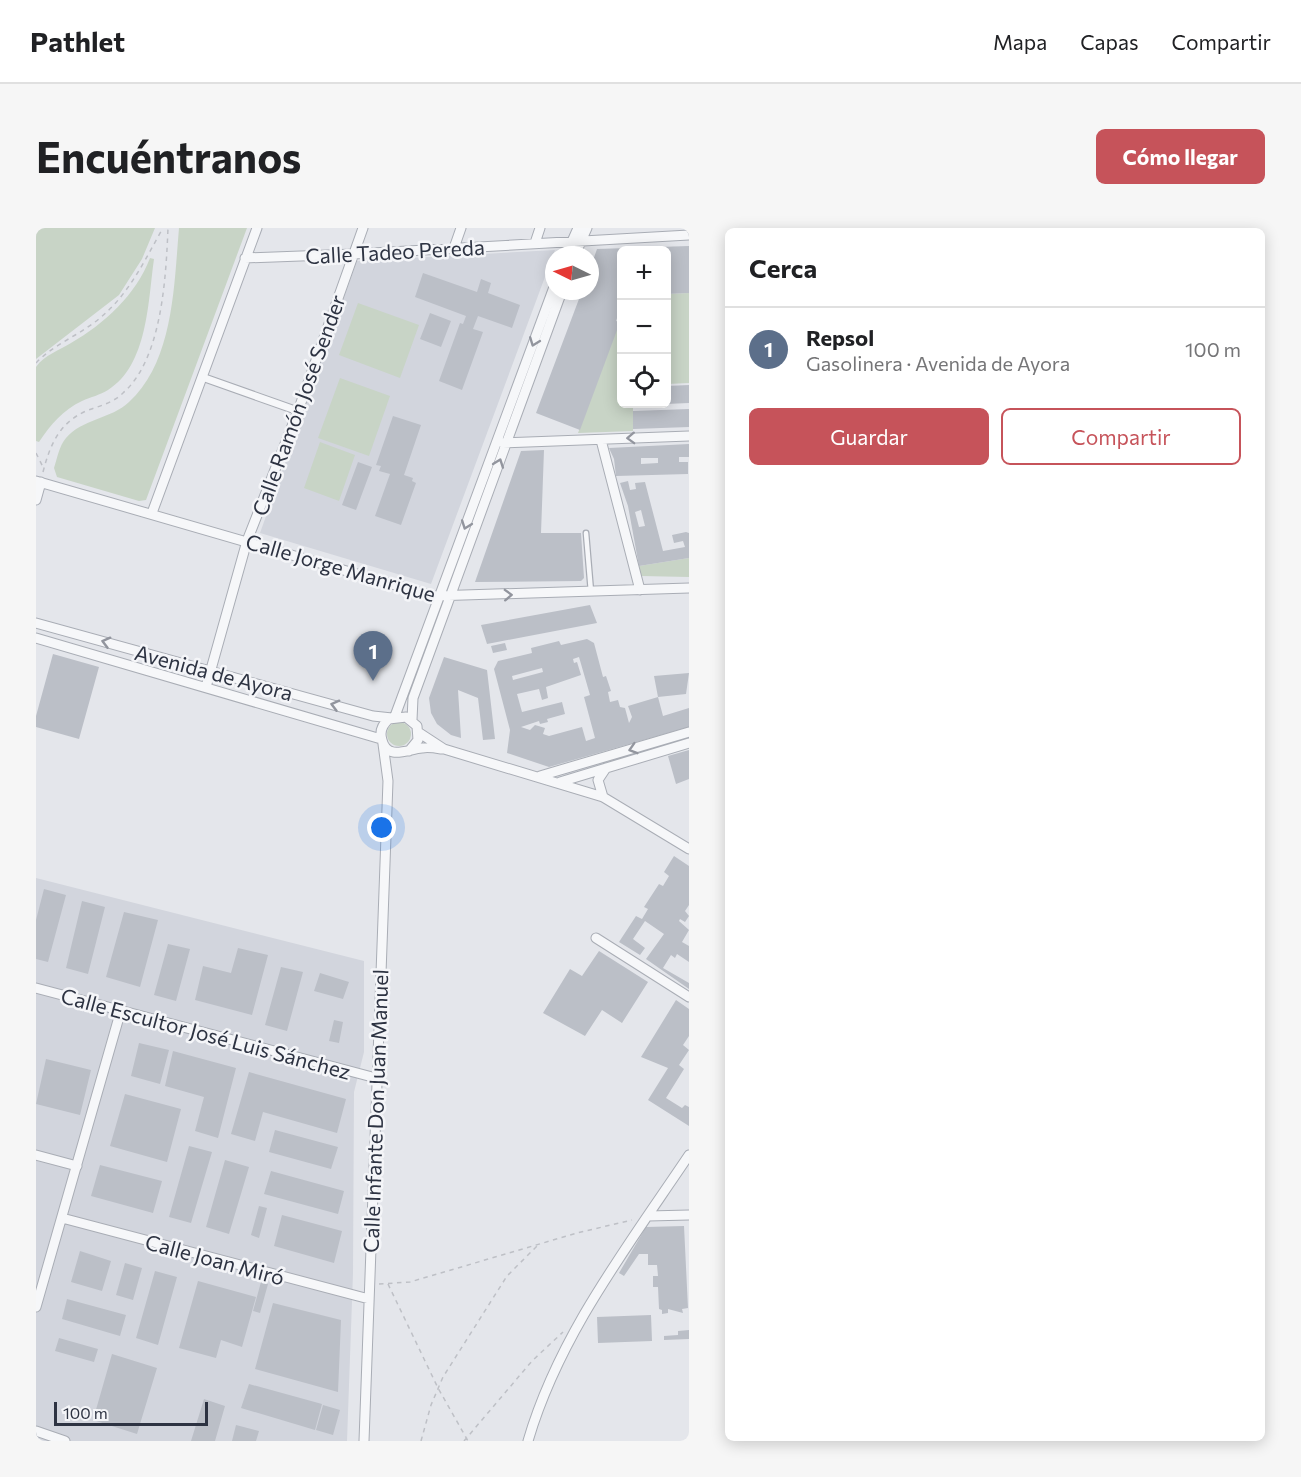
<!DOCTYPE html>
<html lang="es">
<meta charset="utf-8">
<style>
:root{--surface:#fff;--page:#f6f6f6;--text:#202124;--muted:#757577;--line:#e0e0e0;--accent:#c6535a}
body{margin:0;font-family:Commissioner,sans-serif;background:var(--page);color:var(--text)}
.controls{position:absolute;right:18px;top:18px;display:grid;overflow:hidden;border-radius:9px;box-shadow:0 3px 15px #0003}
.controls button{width:54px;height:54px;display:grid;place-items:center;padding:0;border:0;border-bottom:2px solid var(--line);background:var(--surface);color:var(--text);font:30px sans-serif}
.compass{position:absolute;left:509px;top:18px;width:54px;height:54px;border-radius:50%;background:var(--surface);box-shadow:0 3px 15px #0003;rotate:275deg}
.scale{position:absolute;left:18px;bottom:15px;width:154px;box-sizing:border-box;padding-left:6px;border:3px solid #2d3342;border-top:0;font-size:16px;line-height:21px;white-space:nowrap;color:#2d3342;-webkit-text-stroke:4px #f4f5f8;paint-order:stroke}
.you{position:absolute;left:346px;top:600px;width:21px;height:21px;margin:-15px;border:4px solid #fff;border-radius:50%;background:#1a73e8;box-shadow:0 0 0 9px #1a73e833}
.badge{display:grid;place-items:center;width:39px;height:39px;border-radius:50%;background:var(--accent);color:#fff;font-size:20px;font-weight:700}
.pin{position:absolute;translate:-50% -50px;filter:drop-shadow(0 2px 3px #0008)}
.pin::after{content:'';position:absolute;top:32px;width:21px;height:18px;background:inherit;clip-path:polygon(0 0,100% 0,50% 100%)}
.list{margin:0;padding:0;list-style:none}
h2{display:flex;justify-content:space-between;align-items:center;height:78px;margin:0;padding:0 24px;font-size:26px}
h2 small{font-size:20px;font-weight:400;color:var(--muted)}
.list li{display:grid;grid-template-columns:39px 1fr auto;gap:18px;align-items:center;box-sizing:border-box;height:84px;padding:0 24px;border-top:2px solid var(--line)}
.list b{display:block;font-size:22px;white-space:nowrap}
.list p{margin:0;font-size:20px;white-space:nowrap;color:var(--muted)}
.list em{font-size:20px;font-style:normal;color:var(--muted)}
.actions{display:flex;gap:12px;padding:18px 24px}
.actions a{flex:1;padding:14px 0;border:2px solid var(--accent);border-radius:9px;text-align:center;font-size:21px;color:var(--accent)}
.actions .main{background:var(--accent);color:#fff}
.icon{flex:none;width:33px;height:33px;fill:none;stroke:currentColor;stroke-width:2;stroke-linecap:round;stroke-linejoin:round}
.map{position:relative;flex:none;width:653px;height:1213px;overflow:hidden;border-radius:9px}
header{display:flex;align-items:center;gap:36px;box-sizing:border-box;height:84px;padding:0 30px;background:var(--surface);border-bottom:2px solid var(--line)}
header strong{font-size:28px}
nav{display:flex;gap:33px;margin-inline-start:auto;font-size:21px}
.intro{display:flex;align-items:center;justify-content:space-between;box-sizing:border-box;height:144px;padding:0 36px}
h1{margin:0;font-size:42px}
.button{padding:15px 27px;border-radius:9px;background:var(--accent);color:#fff;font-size:21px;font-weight:700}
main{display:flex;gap:36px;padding:0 36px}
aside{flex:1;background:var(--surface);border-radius:9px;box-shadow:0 3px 15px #0003}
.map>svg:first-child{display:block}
</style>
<header>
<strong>Pathlet</strong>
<nav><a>Mapa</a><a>Capas</a><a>Compartir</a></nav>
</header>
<div class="intro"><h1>Encuéntranos</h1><a class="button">Cómo llegar</a></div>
<main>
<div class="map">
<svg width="653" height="1213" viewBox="0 0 653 1213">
<rect width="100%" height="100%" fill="#e4e6eb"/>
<path fill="#d2d5dd" d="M 519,22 L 395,356 L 224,305 L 321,33 Z
M 0,650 L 328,733 L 328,824 L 318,864 L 317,1045 L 311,1213 L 0,1213 Z"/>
<path fill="#c8d4c6" d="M 0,0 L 119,0 L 106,31 L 83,67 L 0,131 Z
M 143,0 L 211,0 L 110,272 L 103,273 L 21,249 L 18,240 C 21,231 23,218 30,210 C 46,191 75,191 93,174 C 138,133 138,56 143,0 Z
M 114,30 L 118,31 C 112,73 112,137 72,162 C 64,167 55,169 46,173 C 27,182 15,196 3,214 L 0,213 L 0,139 C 8,127 24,122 35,115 C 68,96 100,67 114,30 Z
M 653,65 L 653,155 L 631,156 L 630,66 Z
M 322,75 L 383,97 L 364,150 L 303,127 Z
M 585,89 L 586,176 L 597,176 L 597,203 L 542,205 Z
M 304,150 L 354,168 L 333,228 L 282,210 Z
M 284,214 L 319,227 L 303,273 L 268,260 Z
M 653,330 L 653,349 L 605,348 L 603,338 Z
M351 506a12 12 0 1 1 24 0a12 12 0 1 1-24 0Z"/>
<path fill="#bbbfc7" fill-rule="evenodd" d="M 653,18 L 653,65 L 630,66 L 630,22 L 585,22 L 585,79 L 580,93 L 584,94 L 544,202 L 500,185 L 546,63 L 554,63 L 554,41 L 561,21 Z
M 387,45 L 441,64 L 445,51 L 455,55 L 452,65 L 484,77 L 476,100 L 442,88 L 437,101 L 447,104 L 426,162 L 403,153 L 424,95 L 427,96 L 430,88 L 379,69 Z
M 394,85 L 415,93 L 405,119 L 384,111 Z
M 653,157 L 653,175 L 630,176 L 630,158 Z
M 653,181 L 653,199 L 597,201 L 597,183 Z
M 357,188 L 385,197 L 368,247 L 377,250 L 376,253 L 380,255 L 365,297 L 339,288 L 354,246 L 343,243 L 345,238 L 340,237 Z
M 653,216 L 653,229 L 643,229 L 643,234 L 652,234 L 652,246 L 580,248 L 578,231 L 573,220 ZM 605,230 L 622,230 L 622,235 L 605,236 Z
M 508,222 L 505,305 L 545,305 L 548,350 L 545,353 L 439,354 L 485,223 Z
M 322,234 L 336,239 L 320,282 L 306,277 Z
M 592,253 L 594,262 L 600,261 L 599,255 L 609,254 L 627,323 L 649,319 L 647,313 L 638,315 L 636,307 L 650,304 L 653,305 L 653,330 L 603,338 L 592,278 L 584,255 ZM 605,282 L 609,298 L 603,299 L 599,284 Z
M 554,377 L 561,395 L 451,416 L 445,397 Z
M 551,411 L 558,415 L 567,449 L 570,448 L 575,463 L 572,464 L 574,474 L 582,472 L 584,479 L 589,480 L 593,495 L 596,489 L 592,478 L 622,469 L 627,488 L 653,480 L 653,499 L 513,539 L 471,525 L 474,502 L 458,441 L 462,433 L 496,425 L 495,420 L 523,413 L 525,417 ZM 543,429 L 554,467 L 548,469 L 559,510 L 550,513 L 546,499 L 513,508 L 507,506 L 509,500 L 499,497 L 494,502 L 485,499 L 503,493 L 504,496 L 512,494 L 511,491 L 529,486 L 526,474 L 486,484 L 481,466 L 503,461 L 506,472 L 512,470 L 510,459 L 545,447 L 541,434 L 538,435 L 537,431 ZM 506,440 L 507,444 L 477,452 L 476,448 Z
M 469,415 L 471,422 L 457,425 L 455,418 Z
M 17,426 L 63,439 L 43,511 L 0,499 L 0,488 Z
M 408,429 L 451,442 L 459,511 L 447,512 L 442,470 L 422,462 L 425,510 L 415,507 L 401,496 L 395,485 L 393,470 Z
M 653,445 L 650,466 L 622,469 L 618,448 Z
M 653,522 L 653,551 L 640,556 L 632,528 Z
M 638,628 L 653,638 L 653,677 L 649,683 L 653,688 L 649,694 L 644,691 L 643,693 L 653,702 L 646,714 L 653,718 L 653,734 L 641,726 L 639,730 L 635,727 L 627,740 L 653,755 L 653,761 L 610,731 L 628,706 L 609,693 L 597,711 L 609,720 L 604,727 L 583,714 L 600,688 L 606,691 L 612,681 L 608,679 L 623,656 L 627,658 L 633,648 L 628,644 Z
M 8,661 L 30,667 L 12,734 L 0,731 L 0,692 Z
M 46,673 L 69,679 L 52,746 L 30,740 Z
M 88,684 L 122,692 L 104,759 L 70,749 Z
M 132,716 L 154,721 L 140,773 L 118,767 Z
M 202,720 L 232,727 L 216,787 L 159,772 L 167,738 L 195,745 Z
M 563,723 L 612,754 L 586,795 L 566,782 L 549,808 L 507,785 L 534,741 L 546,748 Z
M 245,739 L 267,744 L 251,803 L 229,797 Z
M 284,745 L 313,754 L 307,771 L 278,763 Z
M 640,772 L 653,781 L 653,808 L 647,817 L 653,822 L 643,837 L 648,841 L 630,870 L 646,880 L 649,877 L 653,879 L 653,898 L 612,872 L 632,840 L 605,829 Z
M 298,792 L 307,794 L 303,815 L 293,813 Z
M 103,815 L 133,822 L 124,856 L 95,848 Z
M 137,823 L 200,840 L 182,910 L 159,903 L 168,869 L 129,858 Z
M 10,831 L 55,842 L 44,887 L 0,876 Z
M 213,844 L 310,871 L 301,905 L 227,884 L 219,913 L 195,906 Z
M 89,866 L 145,881 L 131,934 L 74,918 Z
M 239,902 L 302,919 L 295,941 L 233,924 Z
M 153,918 L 176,924 L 155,995 L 133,989 Z
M 189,932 L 213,939 L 193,1006 L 170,999 Z
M 64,937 L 126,953 L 117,985 L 55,968 Z
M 235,943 L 308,963 L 302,986 L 228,966 Z
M 223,978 L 231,980 L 223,1010 L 215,1007 Z
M 246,987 L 306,1003 L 298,1035 L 238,1018 Z
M 648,998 L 652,1080 L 646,1081 L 647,1085 L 632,1081 L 632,1085 L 626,1086 L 626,1082 L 623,1081 L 622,1059 L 617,1059 L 617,1048 L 622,1048 L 621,1037 L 612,1037 L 612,1026 L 603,1026 L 588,1048 L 583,1045 L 610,999 Z
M 44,1023 L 75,1033 L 66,1063 L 35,1054 Z
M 89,1035 L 106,1040 L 97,1072 L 80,1067 Z
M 119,1043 L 141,1049 L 122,1117 L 100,1110 Z
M 162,1053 L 220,1069 L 206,1119 L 185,1112 L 180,1130 L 143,1120 Z
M 225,1054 L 232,1056 L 224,1085 L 217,1083 Z
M 31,1071 L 90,1087 L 84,1108 L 26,1091 Z
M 237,1075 L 305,1092 L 302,1164 L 219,1141 Z
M 615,1087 L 616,1113 L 562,1115 L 561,1089 Z
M 653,1102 L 653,1111 L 628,1112 L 628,1108 L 642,1107 L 642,1103 Z
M 23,1110 L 62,1121 L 58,1134 L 19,1123 Z
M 76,1126 L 121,1140 L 101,1206 L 57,1192 Z
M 213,1156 L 286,1176 L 279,1202 L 205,1180 Z
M 168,1171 L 189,1178 L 179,1213 L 155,1213 Z
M 287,1177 L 304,1182 L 297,1207 L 280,1202 Z
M 200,1197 L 223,1203 L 220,1213 L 196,1213 Z"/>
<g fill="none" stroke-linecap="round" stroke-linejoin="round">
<defs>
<path id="service" d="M 550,305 L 555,364"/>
<path id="pedestrian" d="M 166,149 L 262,183"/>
<path id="minor" d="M 499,15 L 504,0
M 418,20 L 425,0
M 530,27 L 542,0
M 539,27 L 551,0
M 209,30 L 318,26 L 653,7
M 565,212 L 604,362
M 467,215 L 653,208
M 0,253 L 397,368 L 653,360
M 0,272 L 5,254
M 116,285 L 221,0
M 0,395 L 337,488 L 356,490
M 0,410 L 345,511
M 170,459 L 211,313 L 262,183 L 327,0
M 359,488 L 518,59
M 376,492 L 377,470 L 526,63
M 382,504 L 408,521 L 567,569 L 653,621
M 373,523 L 382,512 L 381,498 L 370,489 L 353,491 C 347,496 343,503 346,512 C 351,533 372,521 386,520 C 392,519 399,520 405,521
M 504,548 L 653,504
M 524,554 L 653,515
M 567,569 L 562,552 L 570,540
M 560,710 L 653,769
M 0,760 L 340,850
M 0,927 L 41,938
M 612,988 L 653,987
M 26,990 L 333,1071
M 0,1079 L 85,782
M 0,1203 L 29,1213
M 328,1213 L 352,553 L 347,516
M 492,1213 C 523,1107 592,1018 653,927"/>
</defs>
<use href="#service" stroke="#a9adb5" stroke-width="7"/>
<use href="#pedestrian" stroke="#a9adb5" stroke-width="9"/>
<use href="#minor" stroke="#a9adb5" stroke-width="11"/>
<path stroke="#bec0c6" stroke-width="1.5" stroke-dasharray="4.5 4.5" stroke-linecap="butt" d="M 0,135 C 18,116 44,107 64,90 C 94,65 108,33 127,0
M 0,225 L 8,241
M 7,244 C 14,217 23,195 50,183 C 63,178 77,175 87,165 C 126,131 130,49 132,0
M 343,1056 L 374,1054 L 541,1005 L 596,992
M 352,1056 L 402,1160 L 432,1213
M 385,1213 L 395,1177 L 407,1149 L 471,1048 L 501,1018
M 428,1213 L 496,1133 L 527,1104"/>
<use href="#service" stroke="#f6f7f9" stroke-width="4.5"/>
<use href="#pedestrian" stroke="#f6f7f9" stroke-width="7"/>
<use href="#minor" stroke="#f6f7f9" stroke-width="9"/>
</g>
<defs><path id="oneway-chevron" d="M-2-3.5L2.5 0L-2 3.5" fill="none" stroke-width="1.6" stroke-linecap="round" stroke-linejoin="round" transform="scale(1.5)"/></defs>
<g stroke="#92959e">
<use href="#oneway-chevron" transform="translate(498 114) rotate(111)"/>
<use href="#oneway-chevron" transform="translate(595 210) rotate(178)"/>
<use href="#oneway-chevron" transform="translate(463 235) rotate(-70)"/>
<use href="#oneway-chevron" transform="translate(430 297) rotate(110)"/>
<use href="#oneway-chevron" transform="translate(472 367) rotate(-2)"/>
<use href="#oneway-chevron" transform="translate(70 414) rotate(-165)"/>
<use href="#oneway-chevron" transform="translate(299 477) rotate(-165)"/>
<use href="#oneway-chevron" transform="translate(597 521) rotate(163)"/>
</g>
<g text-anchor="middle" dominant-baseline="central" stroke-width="5" stroke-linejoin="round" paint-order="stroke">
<g font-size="21" fill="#2d3342" stroke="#f4f5f8">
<text transform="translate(359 23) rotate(-3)">Calle Tadeo Pereda</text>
<text transform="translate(262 177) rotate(-70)">Calle Ramón José Sender</text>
<text transform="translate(305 339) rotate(16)">Calle Jorge Manrique</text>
<text transform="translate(178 444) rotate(15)">Avenida de Ayora</text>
<text transform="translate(170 805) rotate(15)">Calle Escultor José Luis Sánchez</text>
<text transform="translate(339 883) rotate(-88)">Calle Infante Don Juan Manuel</text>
<text transform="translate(179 1031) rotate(15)">Calle Joan Miró</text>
</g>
</g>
</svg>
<div class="controls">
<button>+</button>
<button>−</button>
<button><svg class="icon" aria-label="locate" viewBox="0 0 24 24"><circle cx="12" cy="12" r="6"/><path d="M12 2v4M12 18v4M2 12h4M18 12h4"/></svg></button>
</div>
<svg class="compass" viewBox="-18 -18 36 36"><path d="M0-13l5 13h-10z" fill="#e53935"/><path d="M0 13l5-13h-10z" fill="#757577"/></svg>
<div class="scale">100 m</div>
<div class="you"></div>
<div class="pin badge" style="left:337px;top:453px;background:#5c6f8a">1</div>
</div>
<aside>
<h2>Cerca<small></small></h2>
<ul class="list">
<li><span class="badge" style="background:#5c6f8a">1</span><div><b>Repsol</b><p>Gasolinera · Avenida de Ayora</p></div><em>100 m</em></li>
</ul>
<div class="actions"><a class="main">Guardar</a><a>Compartir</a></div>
</aside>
</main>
